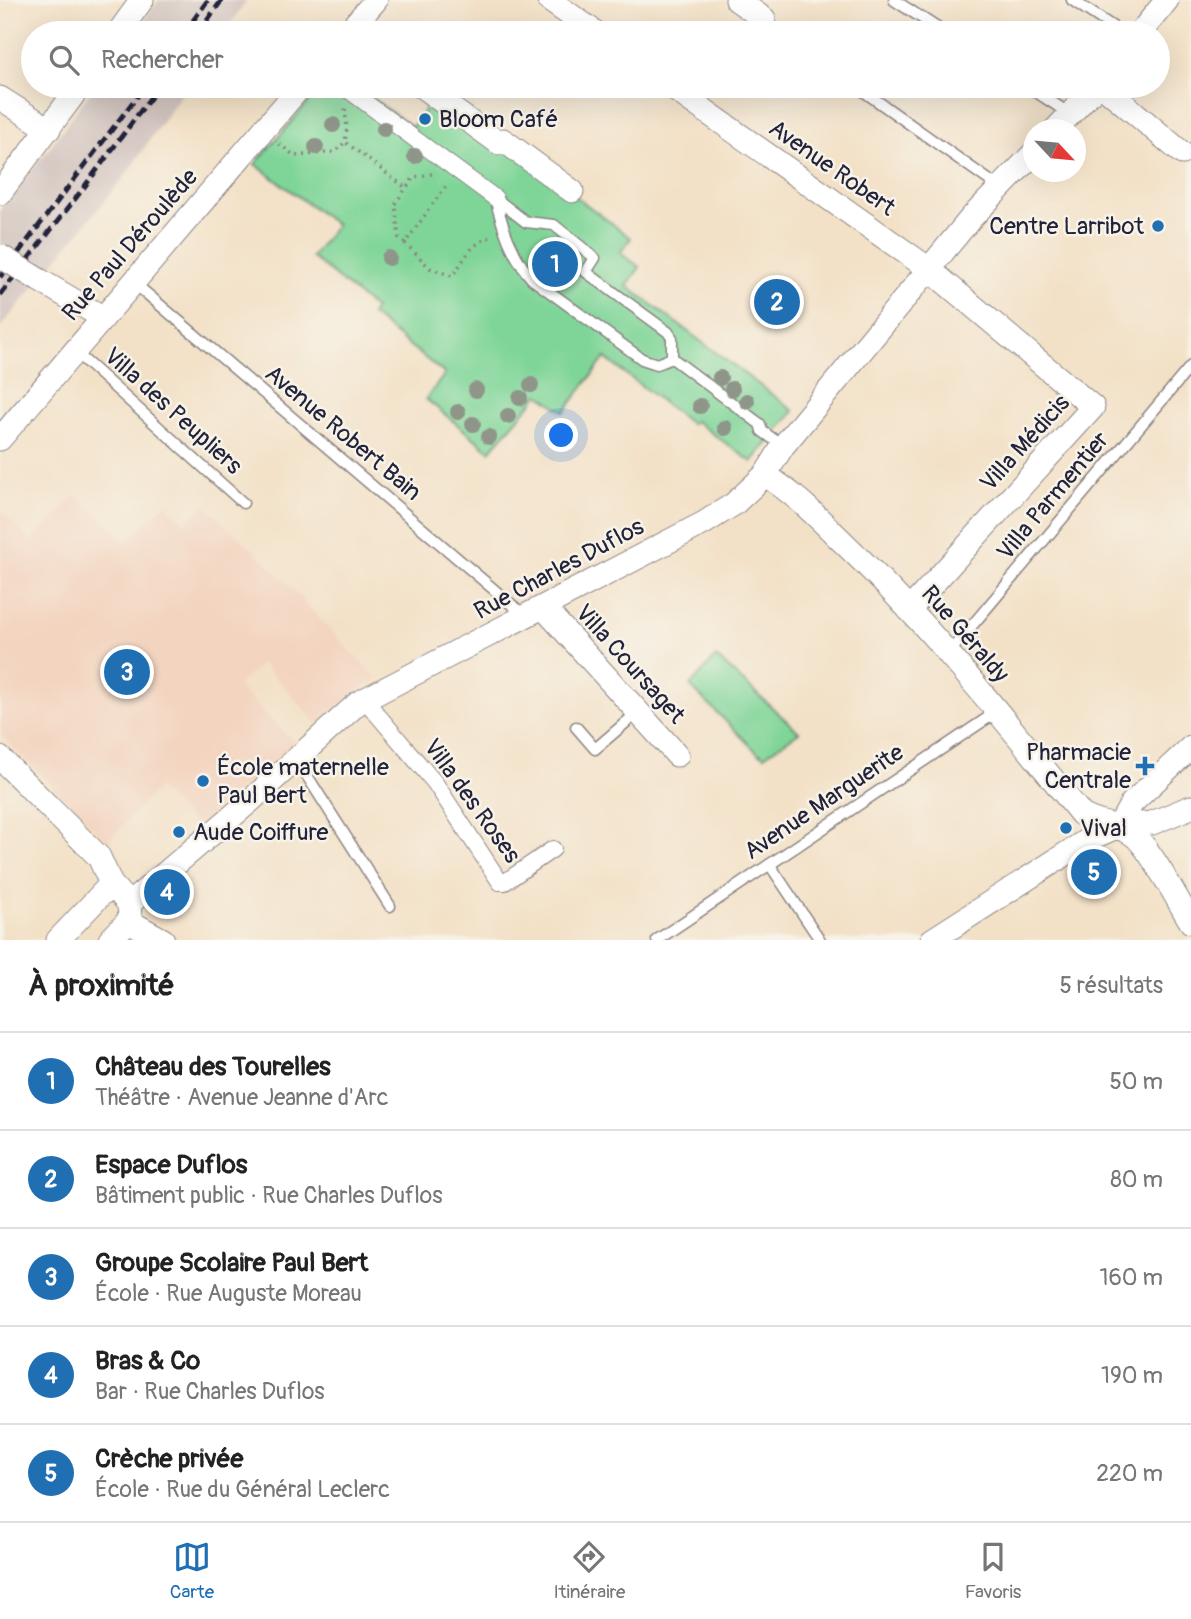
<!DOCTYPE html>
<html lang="fr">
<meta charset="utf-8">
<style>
:root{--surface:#fff;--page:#f6f6f6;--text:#222;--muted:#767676;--line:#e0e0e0;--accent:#1f6fb2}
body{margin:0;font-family:Pangolin,sans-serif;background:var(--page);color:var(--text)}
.compass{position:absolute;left:1023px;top:119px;width:63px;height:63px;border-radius:50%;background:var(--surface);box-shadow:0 7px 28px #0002;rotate:116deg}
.you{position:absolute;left:562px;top:436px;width:24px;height:24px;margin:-18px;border:5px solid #fff;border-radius:50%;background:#1a73e8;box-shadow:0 0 0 10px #1a73e833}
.badge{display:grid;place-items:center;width:46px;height:46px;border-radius:50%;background:var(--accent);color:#fff;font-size:23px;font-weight:700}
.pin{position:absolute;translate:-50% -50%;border:4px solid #fff;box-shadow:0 2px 7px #0006}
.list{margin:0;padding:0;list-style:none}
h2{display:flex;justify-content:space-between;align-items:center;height:91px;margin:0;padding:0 28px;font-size:30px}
h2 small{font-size:23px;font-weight:400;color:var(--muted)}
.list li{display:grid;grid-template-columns:46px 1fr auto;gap:21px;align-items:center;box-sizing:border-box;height:98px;padding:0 28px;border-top:2px solid var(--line)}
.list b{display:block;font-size:26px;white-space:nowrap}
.list p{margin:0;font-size:23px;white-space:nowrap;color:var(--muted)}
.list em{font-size:23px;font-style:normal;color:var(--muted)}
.icon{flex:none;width:38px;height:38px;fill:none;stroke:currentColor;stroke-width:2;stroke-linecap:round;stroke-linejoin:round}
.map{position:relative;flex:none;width:1191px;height:940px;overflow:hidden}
.search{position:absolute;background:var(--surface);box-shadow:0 7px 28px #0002;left:21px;right:21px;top:21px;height:77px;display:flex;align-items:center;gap:18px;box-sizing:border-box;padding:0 24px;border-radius:38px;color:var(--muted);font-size:26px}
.sheet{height:581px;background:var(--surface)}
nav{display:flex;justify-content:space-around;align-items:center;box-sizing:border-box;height:98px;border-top:2px solid var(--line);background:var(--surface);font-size:19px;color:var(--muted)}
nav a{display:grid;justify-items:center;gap:4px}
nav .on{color:var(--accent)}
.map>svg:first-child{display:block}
</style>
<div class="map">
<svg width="1191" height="940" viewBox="0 0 1191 940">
<rect width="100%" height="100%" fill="#f7f3e8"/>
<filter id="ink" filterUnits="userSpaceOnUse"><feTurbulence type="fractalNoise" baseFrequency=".0143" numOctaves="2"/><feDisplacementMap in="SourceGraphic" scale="14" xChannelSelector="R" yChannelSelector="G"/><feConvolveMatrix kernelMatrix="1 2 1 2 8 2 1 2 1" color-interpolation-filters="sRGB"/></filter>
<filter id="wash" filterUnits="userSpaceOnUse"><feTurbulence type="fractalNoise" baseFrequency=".00686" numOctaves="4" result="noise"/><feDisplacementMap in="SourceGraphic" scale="28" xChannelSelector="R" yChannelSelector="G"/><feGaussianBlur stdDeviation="1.57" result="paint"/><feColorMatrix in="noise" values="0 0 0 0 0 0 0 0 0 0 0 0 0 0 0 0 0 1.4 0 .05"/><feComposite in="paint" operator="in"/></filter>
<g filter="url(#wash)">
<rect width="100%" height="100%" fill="#f3e1c7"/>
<path fill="#f3d4bf" d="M 76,495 L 127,542 L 166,504 L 186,523 L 204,505 L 269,565 L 377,679 L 357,690 L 318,724 L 262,664 L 237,686 L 295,743 L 197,827 L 158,788 L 107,842 L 0,734 L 0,510 L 31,541 Z"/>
<path fill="#cfc0bb" d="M 159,0 L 247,0 L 224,33 L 134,33 Z
M 95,86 L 187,86 L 122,180 L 0,328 L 0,209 L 45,154 Z"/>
<path fill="#7fd598" stroke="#507c6a" stroke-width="2" d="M 322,86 L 356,86 L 412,127 L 433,99 L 503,142 L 631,238 L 620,253 L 640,267 L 627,286 L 794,411 L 752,462 L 695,421 L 691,424 L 605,358 L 564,412 L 539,394 L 490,451 L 426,399 L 445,374 L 371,315 L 375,309 L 312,257 L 336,225 L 255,164 Z
M 716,657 L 799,732 L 764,756 L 761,753 L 759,754 L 690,686 Z"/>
</g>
<g filter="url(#ink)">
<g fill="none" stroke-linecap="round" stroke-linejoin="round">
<defs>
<path id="service" d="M 894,0 L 945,33
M 1072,0 L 1122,33
M 856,86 L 1000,188
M 1027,86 L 1070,114
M 495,198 L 526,222 L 554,225 L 595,258 L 586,272 L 668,332 L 672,338 L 672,358
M 495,198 C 503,228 511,255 532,279 L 642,359 L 657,364 L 672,358
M 133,282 L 525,616
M 74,351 L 243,503
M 672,358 L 760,424 L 762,431 L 783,446
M 948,654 L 1191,366
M 576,727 L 595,749 L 637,713
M 297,760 L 390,906
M 770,865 L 820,940
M 657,940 L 998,711"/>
<path id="pedestrian" d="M 343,86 L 495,198
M 365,700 L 435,783 L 500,882 L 505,882 L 553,849"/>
<path id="minor" d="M 549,0 L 596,33
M 737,0 L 764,19
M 118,33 L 142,0
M 347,33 L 376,0
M 1140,33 L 1167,0
M 421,86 L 499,143 L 503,140 L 572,191
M 670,86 L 929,269 L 1093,407 L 909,610
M 1103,86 L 1182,153
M 0,98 L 49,129
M 1055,130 L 1097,86
M 0,193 L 80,86
M 39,280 L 102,317
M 0,439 L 301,86
M 765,475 C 797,495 822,522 849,548 C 934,630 1007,723 1081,814 C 1097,825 1116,823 1132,834 C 1148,844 1179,903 1191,922
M 544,608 L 677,755
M 0,758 L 99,857 L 111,884 L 129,904
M 1119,826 L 1132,803 L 1191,747
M 129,904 L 249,802 L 358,703 L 704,523 L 734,504 L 765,475 L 783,446 L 971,218 L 1034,153
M 129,904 L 130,919 L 134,924 L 163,940
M 58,940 L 111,884
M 110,940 L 130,919
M 932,940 L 1089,839 L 1119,826 L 1152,823 L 1191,807"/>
</defs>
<use href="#service" stroke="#8a8281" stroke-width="13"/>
<use href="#pedestrian" stroke="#8a8281" stroke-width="18"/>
<use href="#minor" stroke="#8a8281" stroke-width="25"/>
<path stroke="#8a8281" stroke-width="3.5" stroke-dasharray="2 5" stroke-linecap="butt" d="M 345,109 L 347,128 L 345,142 L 406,188
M 279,144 L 295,156 L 335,152 L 345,142
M 432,174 L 414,177 L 395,204 L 399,238 L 405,243 L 446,186
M 405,243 L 430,268 L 452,276 C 466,259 468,245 491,237"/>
<use href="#service" stroke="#fff" stroke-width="10"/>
<use href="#pedestrian" stroke="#fff" stroke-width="16"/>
<use href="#minor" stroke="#fff" stroke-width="23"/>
<path stroke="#22223b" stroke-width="5" stroke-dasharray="10 5" stroke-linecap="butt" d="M 184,33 L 208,0
M 198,33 L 222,0
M 0,277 L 145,86
M 0,295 L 82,190 L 159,86"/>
<defs>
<path id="minor-bridge" d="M 0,256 L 39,280"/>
</defs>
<use href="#minor-bridge" stroke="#8a8281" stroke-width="25" stroke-linecap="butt"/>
<use href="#minor-bridge" stroke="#fff" stroke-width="23"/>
</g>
<g fill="#8f9689">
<circle cx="333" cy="125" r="8"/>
<circle cx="384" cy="129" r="8"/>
<circle cx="316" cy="147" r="8"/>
<circle cx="415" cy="156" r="8"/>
<circle cx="389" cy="258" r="8"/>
<circle cx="720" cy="378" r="8"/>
<circle cx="531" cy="385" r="8"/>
<circle cx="732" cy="389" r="8"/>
<circle cx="476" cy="390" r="8"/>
<circle cx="520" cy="398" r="8"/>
<circle cx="747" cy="401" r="8"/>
<circle cx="700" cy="406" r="8"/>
<circle cx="458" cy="412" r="8"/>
<circle cx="508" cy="416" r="8"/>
<circle cx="473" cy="424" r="8"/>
<circle cx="725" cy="428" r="8"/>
<circle cx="489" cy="437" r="8"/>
</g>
</g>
<g fill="#1f6fb2" stroke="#f7f3e8" stroke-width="2.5">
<circle cx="425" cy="119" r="7"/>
<circle cx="1158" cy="226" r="7"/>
<path d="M1141.5 755.5h7v7h7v7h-7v7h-7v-7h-7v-7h7z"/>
<circle cx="203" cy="781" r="7"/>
<circle cx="1066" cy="828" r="7"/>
<circle cx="179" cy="832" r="7"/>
</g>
<g text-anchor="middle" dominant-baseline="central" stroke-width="5" stroke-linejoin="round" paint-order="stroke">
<g font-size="24" fill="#22223b" stroke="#f7f3e8" text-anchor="start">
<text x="439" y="119">Bloom Café</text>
<text x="1144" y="226" text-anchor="end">Centre Larribot</text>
<text x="1131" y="752" text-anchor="end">Pharmacie<tspan x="1131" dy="28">Centrale</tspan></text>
<text x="217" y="767">École maternelle<tspan x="217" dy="28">Paul Bert</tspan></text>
<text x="1080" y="828">Vival</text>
<text x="193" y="832">Aude Coiffure</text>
</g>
<g font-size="24" fill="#22223b" stroke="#f7f3e8">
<text transform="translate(832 168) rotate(35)">Avenue Robert</text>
<text transform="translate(130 245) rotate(-49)">Rue Paul Déroulède</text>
<text transform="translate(173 411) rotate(42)">Villa des Peupliers</text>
<text transform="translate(343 433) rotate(40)">Avenue Robert Bain</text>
<text transform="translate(1025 443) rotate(-48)">Villa Médicis</text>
<text transform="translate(1053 496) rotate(-50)">Villa Parmentier</text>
<text transform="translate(559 569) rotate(-28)">Rue Charles Duflos</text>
<text transform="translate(965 634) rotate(49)">Rue Géraldy</text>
<text transform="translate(630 664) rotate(48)">Villa Coursaget</text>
<text transform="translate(472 801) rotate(54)">Villa des Roses</text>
<text transform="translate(824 802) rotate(-34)">Avenue Marguerite</text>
</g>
</g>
</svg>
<svg class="compass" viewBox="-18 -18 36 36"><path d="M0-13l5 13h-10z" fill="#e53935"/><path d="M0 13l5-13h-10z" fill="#767676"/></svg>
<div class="you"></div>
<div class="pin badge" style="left:555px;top:264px">1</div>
<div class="pin badge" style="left:777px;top:302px">2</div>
<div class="pin badge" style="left:127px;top:672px">3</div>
<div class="pin badge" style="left:167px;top:892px">4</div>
<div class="pin badge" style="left:1094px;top:872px">5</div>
<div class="search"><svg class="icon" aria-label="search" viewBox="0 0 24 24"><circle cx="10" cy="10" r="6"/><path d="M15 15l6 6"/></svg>Rechercher</div>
</div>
<section class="sheet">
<h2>À proximité<small>5 résultats</small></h2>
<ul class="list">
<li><span class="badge">1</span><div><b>Château des Tourelles</b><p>Théâtre · Avenue Jeanne d'Arc</p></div><em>50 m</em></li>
<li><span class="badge">2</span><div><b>Espace Duflos</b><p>Bâtiment public · Rue Charles Duflos</p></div><em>80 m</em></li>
<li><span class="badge">3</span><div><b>Groupe Scolaire Paul Bert</b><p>École · Rue Auguste Moreau</p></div><em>160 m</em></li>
<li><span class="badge">4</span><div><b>Bras &amp; Co</b><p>Bar · Rue Charles Duflos</p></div><em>190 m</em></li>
<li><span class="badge">5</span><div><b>Crèche privée</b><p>École · Rue du Général Leclerc</p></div><em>220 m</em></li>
</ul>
</section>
<nav>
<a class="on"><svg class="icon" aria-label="map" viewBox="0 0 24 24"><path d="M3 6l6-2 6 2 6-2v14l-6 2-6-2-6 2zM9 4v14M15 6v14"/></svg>Carte</a>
<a><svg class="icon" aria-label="directions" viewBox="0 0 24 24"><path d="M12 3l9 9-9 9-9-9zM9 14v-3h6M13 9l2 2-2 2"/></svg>Itinéraire</a>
<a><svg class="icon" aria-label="saved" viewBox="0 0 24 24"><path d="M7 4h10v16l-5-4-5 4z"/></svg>Favoris</a>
</nav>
